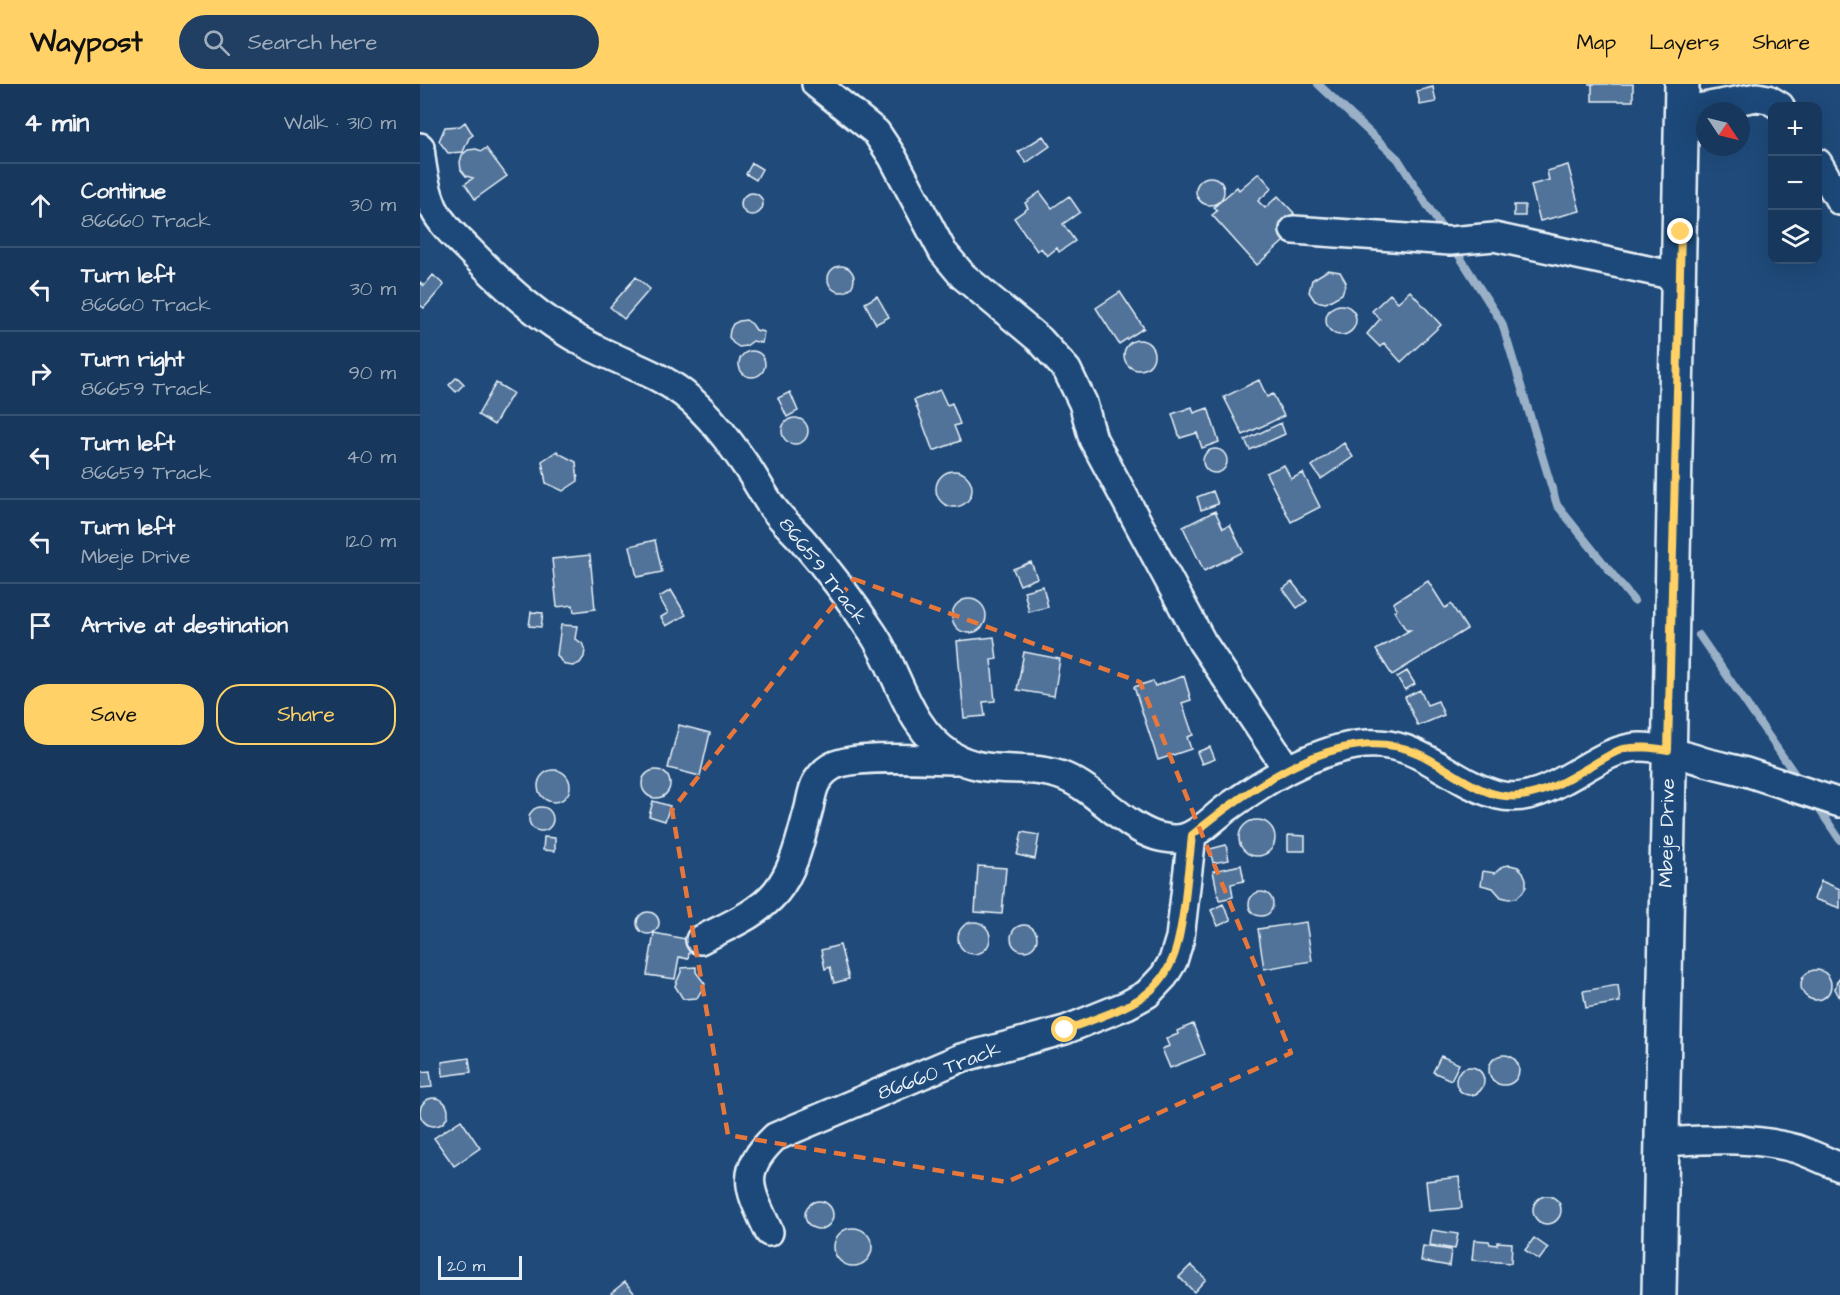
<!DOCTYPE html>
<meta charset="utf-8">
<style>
:root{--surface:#17385c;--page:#203f62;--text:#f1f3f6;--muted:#9eacbb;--line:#365272;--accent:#ffd166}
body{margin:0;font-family:"Architects Daughter",sans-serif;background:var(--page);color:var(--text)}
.controls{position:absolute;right:18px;top:18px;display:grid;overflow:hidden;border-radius:12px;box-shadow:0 6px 24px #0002}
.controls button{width:54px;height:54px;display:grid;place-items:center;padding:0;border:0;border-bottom:2px solid var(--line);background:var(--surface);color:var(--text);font:30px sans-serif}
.compass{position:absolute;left:1276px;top:18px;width:54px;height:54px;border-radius:50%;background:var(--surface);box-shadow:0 6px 24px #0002;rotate:125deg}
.scale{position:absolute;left:18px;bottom:15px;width:84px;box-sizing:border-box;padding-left:6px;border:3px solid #e8f1f8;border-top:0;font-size:16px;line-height:21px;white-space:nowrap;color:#e8f1f8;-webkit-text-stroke:4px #1f4a7a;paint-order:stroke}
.stop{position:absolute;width:18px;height:18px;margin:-14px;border:4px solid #ffd166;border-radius:50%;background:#fff}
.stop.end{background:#ffd166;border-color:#fff;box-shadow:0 2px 6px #0008}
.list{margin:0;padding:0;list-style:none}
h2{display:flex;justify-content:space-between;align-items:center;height:78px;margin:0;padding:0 24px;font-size:26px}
h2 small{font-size:20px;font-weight:400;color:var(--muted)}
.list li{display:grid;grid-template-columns:39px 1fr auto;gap:18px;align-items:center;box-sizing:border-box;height:84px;padding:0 24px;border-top:2px solid var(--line)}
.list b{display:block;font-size:22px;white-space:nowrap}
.list p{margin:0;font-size:20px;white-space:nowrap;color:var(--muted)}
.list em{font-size:20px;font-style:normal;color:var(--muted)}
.actions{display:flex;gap:12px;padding:18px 24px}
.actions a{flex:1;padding:14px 0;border:2px solid var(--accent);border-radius:24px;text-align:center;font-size:21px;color:var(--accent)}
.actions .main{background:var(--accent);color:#111}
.icon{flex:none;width:33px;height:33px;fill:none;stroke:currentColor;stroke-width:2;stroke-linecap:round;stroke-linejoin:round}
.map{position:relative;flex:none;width:1420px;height:1211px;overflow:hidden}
header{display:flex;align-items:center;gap:36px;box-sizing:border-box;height:84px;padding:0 30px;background:var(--accent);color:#111}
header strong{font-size:28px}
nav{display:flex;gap:33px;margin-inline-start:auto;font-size:21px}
.search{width:420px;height:54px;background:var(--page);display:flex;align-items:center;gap:15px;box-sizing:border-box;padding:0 21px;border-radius:33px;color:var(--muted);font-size:22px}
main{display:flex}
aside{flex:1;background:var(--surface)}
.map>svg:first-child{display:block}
</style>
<header>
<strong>Waypost</strong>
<div class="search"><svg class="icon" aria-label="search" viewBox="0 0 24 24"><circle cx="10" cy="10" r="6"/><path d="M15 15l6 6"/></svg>Search here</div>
<nav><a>Map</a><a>Layers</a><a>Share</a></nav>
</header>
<main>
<aside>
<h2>4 min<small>Walk · 310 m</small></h2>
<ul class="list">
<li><svg class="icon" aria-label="ahead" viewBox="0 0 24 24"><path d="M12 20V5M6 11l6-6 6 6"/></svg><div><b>Continue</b><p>86660 Track</p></div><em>30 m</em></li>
<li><svg class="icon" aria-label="left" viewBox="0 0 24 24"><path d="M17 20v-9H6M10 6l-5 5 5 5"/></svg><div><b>Turn left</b><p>86660 Track</p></div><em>30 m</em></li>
<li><svg class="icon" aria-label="right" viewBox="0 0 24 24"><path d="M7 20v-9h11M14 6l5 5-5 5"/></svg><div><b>Turn right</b><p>86659 Track</p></div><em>90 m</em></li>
<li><svg class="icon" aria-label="left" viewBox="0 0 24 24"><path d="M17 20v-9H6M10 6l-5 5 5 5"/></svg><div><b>Turn left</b><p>86659 Track</p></div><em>40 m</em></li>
<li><svg class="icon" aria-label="left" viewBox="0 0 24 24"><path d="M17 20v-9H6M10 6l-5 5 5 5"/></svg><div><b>Turn left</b><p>Mbeje Drive</p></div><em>120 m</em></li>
<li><svg class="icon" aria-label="arrive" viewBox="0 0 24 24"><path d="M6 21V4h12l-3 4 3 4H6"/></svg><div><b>Arrive at destination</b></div></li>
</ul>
<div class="actions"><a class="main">Save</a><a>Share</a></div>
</aside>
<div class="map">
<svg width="1420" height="1211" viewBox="0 0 1420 1211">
<rect width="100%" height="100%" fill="#1f4a7a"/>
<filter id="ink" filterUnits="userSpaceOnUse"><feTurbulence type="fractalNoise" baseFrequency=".0167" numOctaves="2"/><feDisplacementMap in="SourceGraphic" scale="12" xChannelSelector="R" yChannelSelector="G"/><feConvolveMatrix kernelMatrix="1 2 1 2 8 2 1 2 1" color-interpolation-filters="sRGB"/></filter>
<g filter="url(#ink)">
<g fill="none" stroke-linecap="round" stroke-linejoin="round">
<path stroke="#9ab0c7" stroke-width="8" d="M 898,0 L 978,75 L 1026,151
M 1033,162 L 1082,239 L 1137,421 L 1214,517
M 1279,551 L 1381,699
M 1395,719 L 1420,756"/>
</g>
<path fill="#517399" stroke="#e8f1f8" stroke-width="1.5" d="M 1168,0 L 1213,0 L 1213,17 L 1172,17 L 1172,0 Z
M 1013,3 L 1016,18 L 1000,21 L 997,7 Z
M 45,38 L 53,51 L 49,54 L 43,68 L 28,69 L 19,57 L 25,43 L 40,42 Z
M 623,52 L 630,62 L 606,79 L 598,68 Z
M 66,64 L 87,92 L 55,115 L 45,100 L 53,94 L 46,92 L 41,86 L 40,78 L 42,71 L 48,66 L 56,65 L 62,67 Z
M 332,79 L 342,85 L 336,96 L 326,90 Z
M 1148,81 L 1160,127 L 1120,137 L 1111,101 L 1129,96 L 1127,87 Z
M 839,89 L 852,104 L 838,117 L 845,124 L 858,112 L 874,129 L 863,139 L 872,150 L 837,181 L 792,131 L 797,127 L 794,123 L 817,103 L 819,106 Z
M776 107a14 14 0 1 1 28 0a14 14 0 1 1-28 0Z
M 620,108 L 632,124 L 649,112 L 660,128 L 643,140 L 655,157 L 639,168 L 637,164 L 627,172 L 621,164 L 617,167 L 594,134 L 608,124 L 605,119 Z
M321 120a11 11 0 1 1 22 0a11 11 0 1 1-22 0Z
M 1094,121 L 1105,121 L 1105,132 L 1094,132 Z
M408 195a13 13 0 1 1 26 0a13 13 0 1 1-26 0Z
M 908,186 L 920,188 L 926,198 L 922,210 L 906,219 L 895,217 L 889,208 L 892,196 Z
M 13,191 L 24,201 L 4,224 L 0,221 L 0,198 L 4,202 Z
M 216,193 L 230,205 L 204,235 L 190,223 Z
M 990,207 L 1021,241 L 981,278 L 964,259 L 960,263 L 947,250 L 960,235 L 952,227 L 970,210 L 978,218 Z
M 700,208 L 724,244 L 699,260 L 676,224 Z
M 457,212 L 469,233 L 456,240 L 445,219 Z
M906 236a15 15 0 1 1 30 0a15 15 0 1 1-30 0Z
M 326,236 L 332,240 L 336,246 L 344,248 L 342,259 L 333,257 L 326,262 L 319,263 L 313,259 L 309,253 L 310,246 L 313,240 L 319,237 Z
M704 271a15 15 0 1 1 30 0a15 15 0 1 1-30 0Z
M319 280a13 13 0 1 1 26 0a13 13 0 1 1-26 0Z
M 37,293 L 44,300 L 36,308 L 29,301 Z
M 839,296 L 847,313 L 853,310 L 864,332 L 823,351 L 804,313 Z
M 76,299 L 93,309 L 74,341 L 58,331 Z
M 520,306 L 527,321 L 532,319 L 540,340 L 534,342 L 540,357 L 513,367 L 494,316 Z
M 370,308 L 378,327 L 367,333 L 358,314 Z
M 772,323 L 774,329 L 788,324 L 799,358 L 782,364 L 777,349 L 760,354 L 752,330 Z
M362 347a13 13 0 1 1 26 0a13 13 0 1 1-26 0Z
M 861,339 L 865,350 L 830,366 L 825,356 Z
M 924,359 L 933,373 L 901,395 L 892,382 Z
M783 377a12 12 0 1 1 24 0a12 12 0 1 1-24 0Z
M 137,367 L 140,370 L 156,378 L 158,397 L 143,407 L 126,399 L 122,377 Z
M 864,381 L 871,395 L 883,389 L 900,423 L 871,438 L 846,389 Z
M516 405a18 18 0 1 1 36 0a18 18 0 1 1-36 0Z
M 793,407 L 798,420 L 781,426 L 777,413 Z
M 795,427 L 803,444 L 810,441 L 823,468 L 784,487 L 763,443 Z
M 235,456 L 242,488 L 217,493 L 210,462 Z
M 170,471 L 175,525 L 154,528 L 153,521 L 137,523 L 132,475 Z
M 611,478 L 617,494 L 600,501 L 593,485 Z
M 1008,497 L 1025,524 L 1031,520 L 1047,545 L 972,591 L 956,566 L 990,546 L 986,546 L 974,527 L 977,525 L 973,519 Z
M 872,498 L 887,517 L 877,524 L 863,505 Z
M 623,502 L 628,523 L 609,528 L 604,507 Z
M 251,506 L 266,531 L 246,542 L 241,533 L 248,529 L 239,513 Z
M532 532a17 17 0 1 1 34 0a17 17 0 1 1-34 0Z
M 111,528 L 123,529 L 121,543 L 109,542 Z
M 141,541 L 157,542 L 155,555 L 162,559 L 165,566 L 164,573 L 160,579 L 153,582 L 146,581 L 141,577 L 137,571 Z
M 574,553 L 577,575 L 571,576 L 575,617 L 563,618 L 565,632 L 544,634 L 537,557 Z
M 604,568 L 640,575 L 634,612 L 597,606 Z
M 987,587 L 995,600 L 985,606 L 977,593 Z
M 764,592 L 771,616 L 762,619 L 773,651 L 767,653 L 771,665 L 738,676 L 714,603 L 733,597 L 735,602 Z
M 1000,606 L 1007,621 L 1018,617 L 1024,631 L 998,642 L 985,613 Z
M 259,641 L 290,649 L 280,692 L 248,684 Z
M 790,663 L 795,675 L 782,680 L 777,668 Z
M222 700a14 14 0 1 1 28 0a14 14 0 1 1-28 0Z
M118 702a16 16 0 1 1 32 0a16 16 0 1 1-32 0Z
M 233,717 L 250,722 L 245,737 L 229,732 Z
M109 735a12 12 0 1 1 24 0a12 12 0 1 1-24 0Z
M819 754a18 18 0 1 1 36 0a18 18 0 1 1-36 0Z
M 602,748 L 619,751 L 615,775 L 597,771 Z
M 868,751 L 885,752 L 885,767 L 868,767 Z
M 124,753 L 135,754 L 135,767 L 123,766 Z
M 806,761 L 809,776 L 793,779 L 790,765 Z
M 821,781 L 824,797 L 811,800 L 813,813 L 799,816 L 793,787 Z
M 1090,781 L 1098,783 L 1103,788 L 1106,795 L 1106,803 L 1102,809 L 1096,814 L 1089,815 L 1081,813 L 1073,804 L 1061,801 L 1063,787 L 1075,789 L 1083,782 Z
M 558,782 L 586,784 L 582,830 L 555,828 Z
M 1401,797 L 1420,805 L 1420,824 L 1394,815 Z
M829 820a12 12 0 1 1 24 0a12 12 0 1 1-24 0Z
M 803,820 L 811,836 L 798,842 L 791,826 Z
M217 839a11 11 0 1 1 22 0a11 11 0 1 1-22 0Z
M538 854a16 16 0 1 1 32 0a16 16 0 1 1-32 0Z
M 886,838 L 892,877 L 844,885 L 838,845 Z
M591 854a13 13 0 1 1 26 0a13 13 0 1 1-26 0Z
M 234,849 L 271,856 L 268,875 L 259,873 L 255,895 L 227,891 Z
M 420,861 L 429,895 L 414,899 L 410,883 L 405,885 L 401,866 Z
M 276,883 L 276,888 L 285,900 L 277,914 L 263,915 L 255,902 L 261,888 L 261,884 Z
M1381 901a15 15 0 1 1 30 0a15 15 0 1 1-30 0Z
M 1420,893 L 1420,914 L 1415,905 L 1417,897 Z
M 1198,901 L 1200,918 L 1166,924 L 1163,907 Z
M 773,940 L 785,970 L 750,984 L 742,965 L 749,962 L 746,955 L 758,950 L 757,947 Z
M1069 986a15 15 0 1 1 30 0a15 15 0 1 1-30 0Z
M 1021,972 L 1039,980 L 1031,996 L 1013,988 Z
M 49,974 L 51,988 L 23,992 L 22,978 Z
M1036 997a14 14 0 1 1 28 0a14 14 0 1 1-28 0Z
M 10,987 L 12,1003 L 0,1004 L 0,988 Z
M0 1028a14 14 0 1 1 28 0a14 14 0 1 1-28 0Z
M 41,1036 L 60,1064 L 34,1082 L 14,1054 Z
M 1039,1093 L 1042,1124 L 1009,1127 L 1006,1097 Z
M1113 1126a14 14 0 1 1 28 0a14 14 0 1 1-28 0Z
M385 1131a14 14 0 1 1 28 0a14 14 0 1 1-28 0Z
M414 1163a19 19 0 1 1 38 0a19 19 0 1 1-38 0Z
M 1012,1146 L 1038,1150 L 1035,1165 L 1010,1161 Z
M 1114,1154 L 1128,1164 L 1119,1176 L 1105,1166 Z
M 1054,1156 L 1069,1157 L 1070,1160 L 1077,1161 L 1077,1158 L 1092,1159 L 1091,1179 L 1052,1176 Z
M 1003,1162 L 1031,1166 L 1029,1182 L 1001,1177 Z
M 771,1181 L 786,1195 L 774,1208 L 759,1193 Z
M 205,1198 L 216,1211 L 193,1211 L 191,1209 Z"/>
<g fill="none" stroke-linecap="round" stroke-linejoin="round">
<defs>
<path id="street" d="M 396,0 L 456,48 L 472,72 L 523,168 L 543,192 L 620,256 L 647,286 L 663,319 L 673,355 L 782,558 L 867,685
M 1262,27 L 1337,13 L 1348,15 L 1360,22
M 0,63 C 2,85 5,105 14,125 C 22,141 36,153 49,166 C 88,206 118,234 168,261 C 200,278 236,288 264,310 C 290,331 310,358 329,386 C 337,398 344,412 353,424 C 362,436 373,446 383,457 C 409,487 433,519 454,551 C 480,592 488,644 531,671 C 566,693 608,678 645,693 C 678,707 702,741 736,752 C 747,755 761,757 771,751 C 784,745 796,732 807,724 C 845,697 889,669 936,661 C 998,651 1025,697 1078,711 C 1129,724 1175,663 1220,663 C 1242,663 1262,671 1282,677 C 1296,681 1311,684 1326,688 C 1357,698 1389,709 1420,719
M 1398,79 L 1420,117
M 874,146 L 1030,157 L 1074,153 L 1260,193
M 280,856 C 305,843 337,831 356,808 C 375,785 381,752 389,724 C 391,715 392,705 397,697 C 401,691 406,685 413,682 C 435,670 512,676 540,676
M 1241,1058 C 1287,1056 1331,1052 1377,1065 C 1391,1070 1406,1077 1420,1083
M 349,1148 C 330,1106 317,1089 355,1053 L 541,974 L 645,946 L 707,921 L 727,910 L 744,892 L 753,877 L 760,854 L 772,751"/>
<path id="secondary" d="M 1239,1211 L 1262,0"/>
</defs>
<use href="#street" stroke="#e8f1f8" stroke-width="32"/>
<use href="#secondary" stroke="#e8f1f8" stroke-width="38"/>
<use href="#street" stroke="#1f4a7a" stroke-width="27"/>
<use href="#secondary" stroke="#1f4a7a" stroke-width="33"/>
</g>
</g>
<g fill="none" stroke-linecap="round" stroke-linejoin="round" filter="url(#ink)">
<path stroke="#ffd166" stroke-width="8" d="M 645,946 C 671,936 702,927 725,911 C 757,888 760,851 765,816 C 767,794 770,773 772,751 C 828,705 921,636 997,669 C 1030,683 1061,717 1100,712 C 1128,709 1155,691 1179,677 C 1187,673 1195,667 1203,665 C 1219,662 1233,664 1248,666 L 1261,148"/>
</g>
<path fill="none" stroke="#e8773b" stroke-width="4.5" stroke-dasharray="12 8" stroke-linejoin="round" d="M 434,495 L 720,598 L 871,969 L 587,1098 L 308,1051 L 252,726 Z"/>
<g text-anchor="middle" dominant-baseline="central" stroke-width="5" stroke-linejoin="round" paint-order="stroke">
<g font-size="20" fill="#e8f1f8" stroke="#1f4a7a">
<text transform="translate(403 487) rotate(52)">86659 Track</text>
<text transform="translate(1247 749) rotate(-89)">Mbeje Drive</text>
<text transform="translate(519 987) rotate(-21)">86660 Track</text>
</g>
</g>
</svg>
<div class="controls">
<button>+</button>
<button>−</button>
<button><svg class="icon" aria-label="layers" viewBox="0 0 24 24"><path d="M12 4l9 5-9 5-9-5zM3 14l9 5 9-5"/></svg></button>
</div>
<svg class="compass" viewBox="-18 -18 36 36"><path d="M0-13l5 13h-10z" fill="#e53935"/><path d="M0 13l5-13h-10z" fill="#9eacbb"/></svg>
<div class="scale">20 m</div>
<div class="stop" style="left:645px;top:946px"></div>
<div class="stop end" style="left:1261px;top:148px"></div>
</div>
</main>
